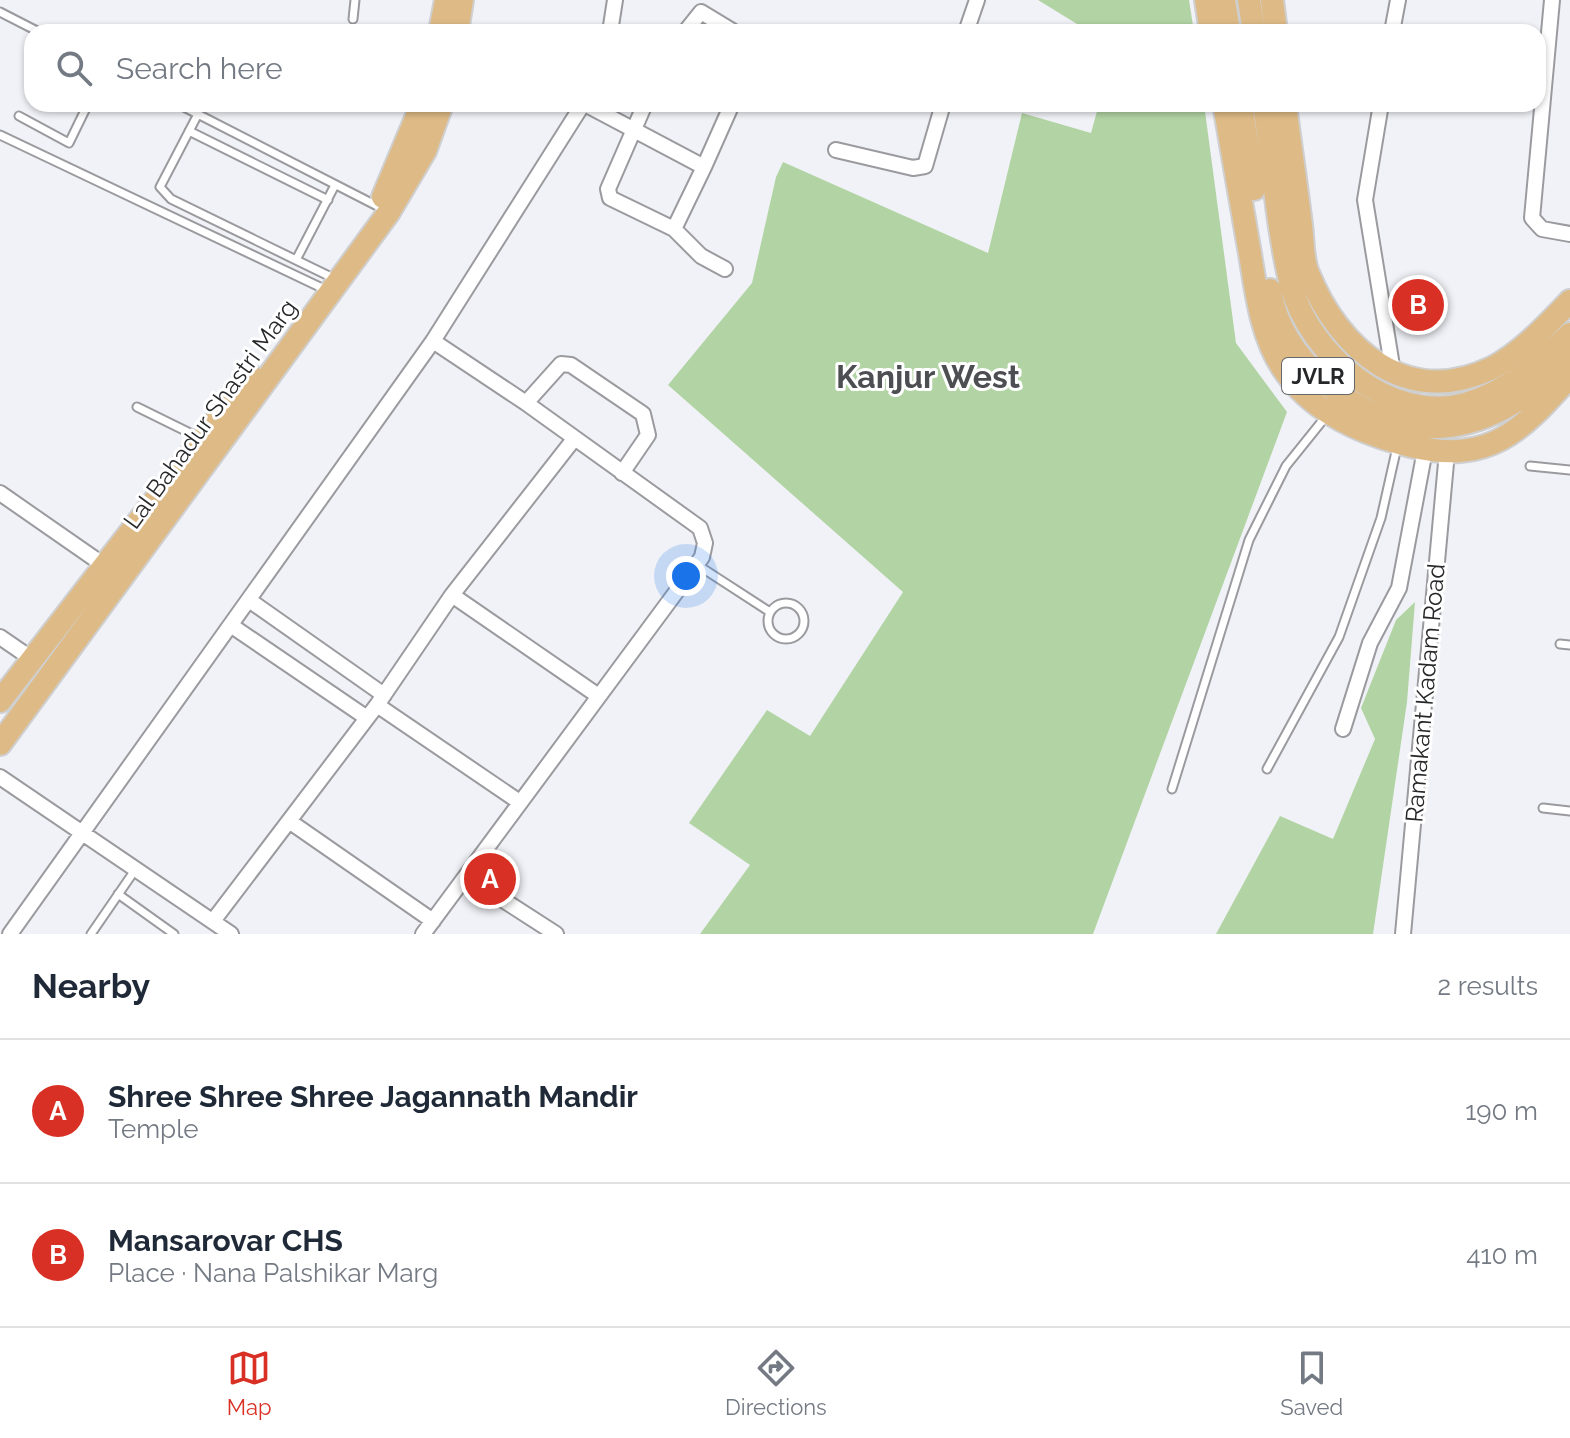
<!DOCTYPE html>
<meta charset="utf-8">
<style>
:root{--surface:#fff;--page:#f2f2f3;--text:#1f2937;--muted:#747a83;--line:#e0e1e3;--accent:#d93025}
body{margin:0;font-family:Raleway,sans-serif;background:var(--page);color:var(--text)}
.you{position:absolute;left:686px;top:576px;width:28px;height:28px;margin:-20px;border:6px solid #fff;border-radius:50%;background:#1a73e8;box-shadow:0 0 0 12px #1a73e833}
.badge{display:grid;place-items:center;width:52px;height:52px;border-radius:50%;background:var(--accent);color:#fff;font-size:26px;font-weight:700}
.pin{position:absolute;translate:-50% -50%;border:4px solid #fff;box-shadow:0 2px 8px #0006}
.list{margin:0;padding:0;list-style:none}
h2{display:flex;justify-content:space-between;align-items:center;height:104px;margin:0;padding:0 32px;font-size:34px}
h2 small{font-size:26px;font-weight:400;color:var(--muted)}
.list li{display:grid;grid-template-columns:52px 1fr auto;gap:24px;align-items:center;box-sizing:border-box;height:144px;padding:0 32px;border-top:2px solid var(--line)}
.list b{display:block;font-size:30px;white-space:nowrap}
.list p{margin:0;font-size:26px;white-space:nowrap;color:var(--muted)}
.list em{font-size:26px;font-style:normal;color:var(--muted)}
.icon{flex:none;width:44px;height:44px;fill:none;stroke:currentColor;stroke-width:2;stroke-linecap:round;stroke-linejoin:round}
.map{position:relative;flex:none;width:1570px;height:934px;overflow:hidden}
.search{position:absolute;background:var(--surface);box-shadow:0 2px 6px #0004;left:24px;right:24px;top:24px;height:88px;display:flex;align-items:center;gap:20px;box-sizing:border-box;padding:0 28px;border-radius:24px;color:var(--muted);font-size:30px}
.sheet{height:392px;background:var(--surface)}
nav{display:flex;justify-content:space-around;align-items:center;box-sizing:border-box;height:112px;border-top:2px solid var(--line);background:var(--surface);font-size:22px;color:var(--muted)}
nav a{display:grid;justify-items:center;gap:4px}
nav .on{color:var(--accent)}
.map>svg:first-child{display:block}
</style>
<div class="map">
<svg width="1570" height="934" viewBox="0 0 1570 934">
<rect width="100%" height="100%" fill="#f1f2f7"/>
<path fill="#b2d4a4" d="M 1038,0 L 1189,0 L 1194,32 L 1090,32 Z
M 1099,104 L 1204,104 L 1236,343 L 1287,412 L 1093,934 L 700,934 L 750,865 L 689,823 L 767,710 L 810,736 L 903,592 L 668,385 L 752,283 L 776,177 L 783,162 L 988,253 L 1022,113 L 1091,133 Z
M 1415,602 L 1407,702 L 1373,934 L 1216,934 L 1280,816 L 1333,839 L 1375,739 L 1361,708 L 1396,620 Z"/>
<g fill="none" stroke-linecap="round" stroke-linejoin="round">
<defs>
<path id="lane" d="M 0,12 L 39,32
M 353,19 L 355,0
M 178,104 L 387,211
M 198,114 L 160,187 L 171,199 L 296,260 L 335,185
M 19,116 L 69,143 L 88,104
M 189,131 L 328,200
M 0,135 L 322,288
M 296,260 L 331,277
M 137,407 L 200,438
M 1530,466 L 1570,470
M 696,564 L 770,612
M768 621a18 18 0 1 1 36 0a18 18 0 1 1-36 0Z
M 1560,644 L 1570,645
M 1267,769 L 1339,637 L 1381,518 L 1397,447
M 1172,789 L 1249,540 L 1286,466 L 1327,415
M 1543,808 L 1570,811
M 118,894 L 174,934
M 91,934 L 135,870"/>
<path id="street" d="M 1552,0 L 1532,218 L 1542,229 L 1570,234
M 610,32 L 615,0
M 685,32 L 701,12 L 734,32
M 966,32 L 977,0
M 1392,32 L 1398,0
M 585,104 L 704,167 L 674,229 L 610,198 L 608,189 L 645,104
M 1381,104 L 1365,200 L 1393,372
M 836,150 L 913,168 L 925,166 L 943,104
M 704,167 L 732,104
M 674,229 L 701,256 L 725,269
M 526,403 L 561,364 L 571,365 L 643,414 L 648,435 L 622,473
M 0,493 L 105,566
M 452,595 L 597,695
M 249,600 L 384,695
M 232,626 L 367,718
M 0,637 L 32,659
M 377,705 L 518,801
M 1343,729 L 1370,643 L 1399,588 L 1425,450
M 0,777 L 231,934
M 289,821 L 433,921
M 466,876 L 556,934
M 213,921 L 377,705 L 452,595 L 574,439
M 10,934 L 433,341 L 583,104
M 423,934 L 702,557 L 705,543 L 700,528 L 526,403 L 433,341
M 1403,934 L 1447,452"/>
<path id="primary" d="M 1206,0 L 1211,32
M 1224,0 L 1229,32
M 1249,0 L 1254,32
M 1272,0 L 1276,32
M 440,32 L 446,0
M 457,32 L 462,0
M 1224,104 C 1232,152 1241,200 1249,248 C 1256,288 1260,335 1284,370 C 1313,413 1362,434 1411,446 C 1489,465 1522,431 1570,376
M 1241,104 L 1254,189
M 1264,104 C 1273,163 1277,227 1291,285 C 1309,354 1390,425 1465,404 C 1508,392 1539,363 1570,334
M 1285,104 C 1290,144 1296,184 1301,225 C 1303,240 1302,259 1308,273 C 1339,350 1407,409 1492,368 C 1521,353 1548,324 1570,301
M 383,197 L 422,104
M 1270,290 C 1276,327 1297,358 1325,382 C 1410,456 1497,433 1570,356
M 0,701 L 251,376
M 0,744 L 389,212 L 425,151 L 442,104"/>
</defs>
<use href="#lane" stroke="#9a9a9f" stroke-width="11"/>
<use href="#street" stroke="#9a9a9f" stroke-width="18"/>
<use href="#primary" stroke="#cfcfd0" stroke-width="26"/>
<use href="#lane" stroke="#fff" stroke-width="7"/>
<use href="#street" stroke="#fff" stroke-width="14"/>
<use href="#primary" stroke="#debb86" stroke-width="22"/>
</g>
<g text-anchor="middle" dominant-baseline="central" stroke-width="6" stroke-linejoin="round" paint-order="stroke">
<rect fill="#fff" stroke="#676869" stroke-width="2" x="1282" y="358" width="72" height="36" rx="6"/>
<g font-size="22" font-weight="bold" fill="#262729">
<text x="1318" y="376">JVLR</text>
</g>
<g font-size="24" fill="#262729" stroke="#fff">
<text transform="translate(210 414) rotate(-54)">Lal Bahadur Shastri Marg</text>
<text transform="translate(1425 693) rotate(-85)">Ramakant Kadam Road</text>
</g>
<g font-size="32" font-weight="bold" fill="#4d4e52" stroke="#fff">
<text x="928" y="376">Kanjur West</text>
</g>
</g>
</svg>
<div class="you"></div>
<div class="pin badge" style="left:490px;top:879px">A</div>
<div class="pin badge" style="left:1418px;top:305px">B</div>
<div class="search"><svg class="icon" aria-label="search" viewBox="0 0 24 24"><circle cx="10" cy="10" r="6"/><path d="M15 15l6 6"/></svg>Search here</div>
</div>
<section class="sheet">
<h2>Nearby<small>2 results</small></h2>
<ul class="list">
<li><span class="badge">A</span><div><b>Shree Shree Shree Jagannath Mandir</b><p>Temple</p></div><em>190 m</em></li>
<li><span class="badge">B</span><div><b>Mansarovar CHS</b><p>Place · Nana Palshikar Marg</p></div><em>410 m</em></li>
</ul>
</section>
<nav>
<a class="on"><svg class="icon" aria-label="map" viewBox="0 0 24 24"><path d="M3 6l6-2 6 2 6-2v14l-6 2-6-2-6 2zM9 4v14M15 6v14"/></svg>Map</a>
<a><svg class="icon" aria-label="directions" viewBox="0 0 24 24"><path d="M12 3l9 9-9 9-9-9zM9 14v-3h6M13 9l2 2-2 2"/></svg>Directions</a>
<a><svg class="icon" aria-label="saved" viewBox="0 0 24 24"><path d="M7 4h10v16l-5-4-5 4z"/></svg>Saved</a>
</nav>
